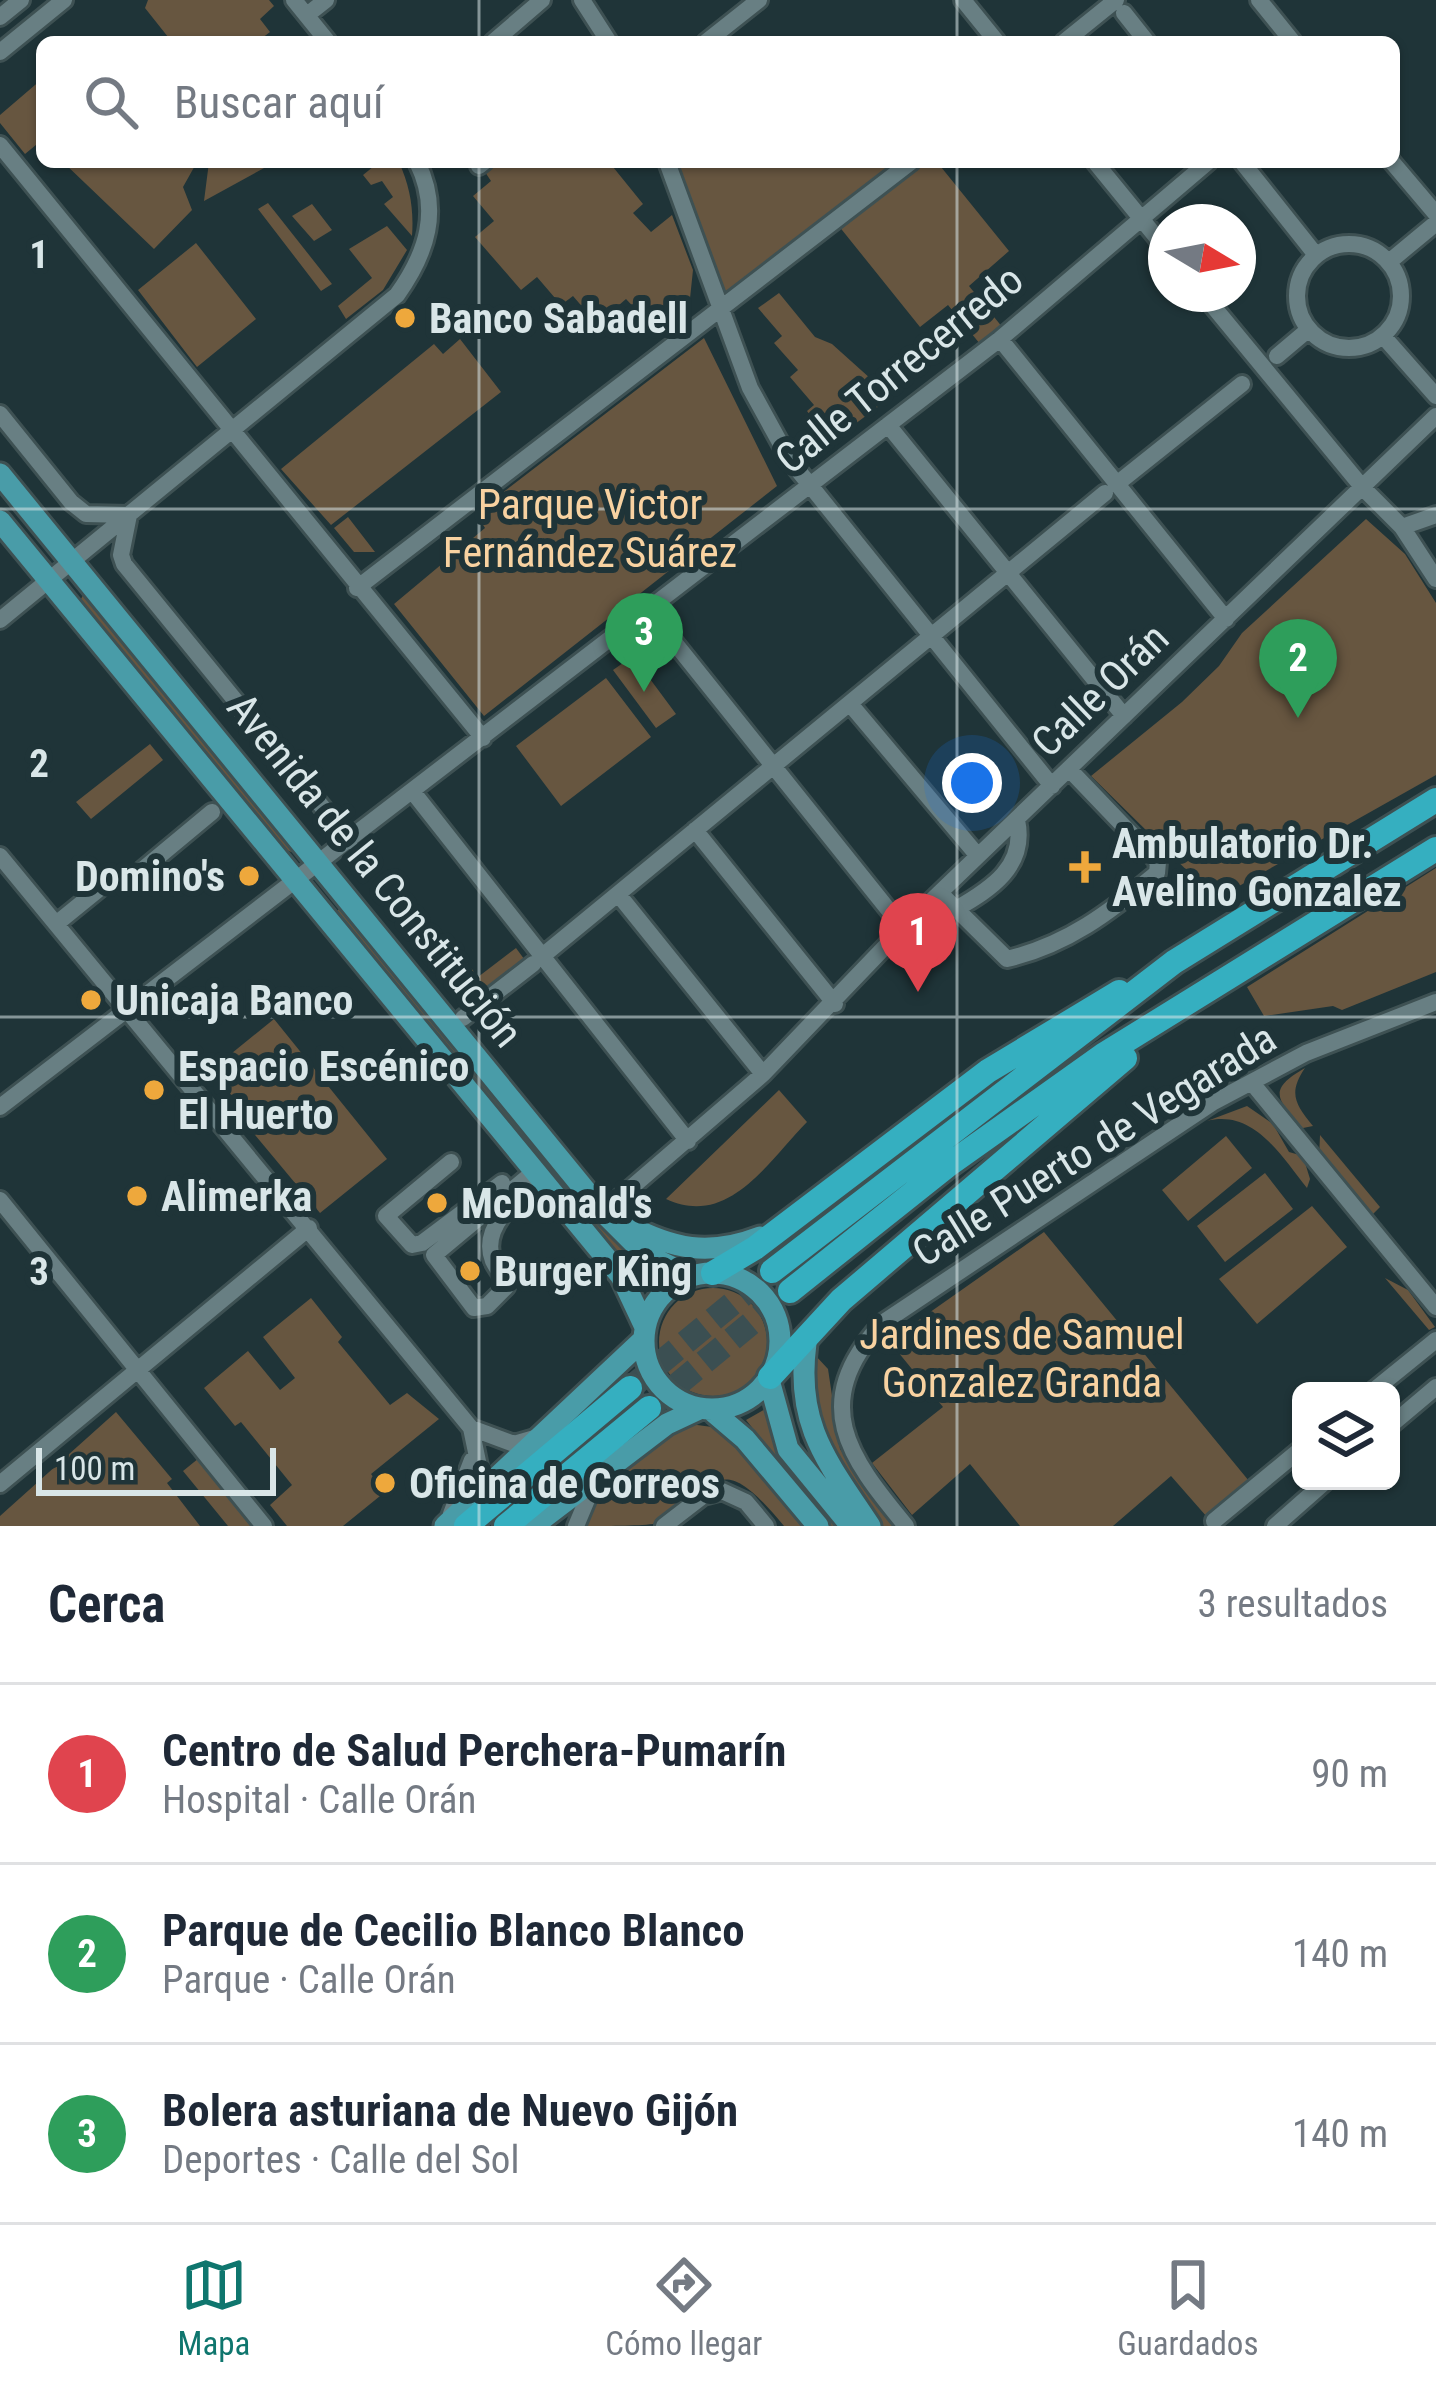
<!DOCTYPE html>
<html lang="es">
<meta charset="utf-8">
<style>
:root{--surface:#fff;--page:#f2f2f3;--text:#1f2937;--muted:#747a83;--line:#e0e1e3;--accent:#0f766e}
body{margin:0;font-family:"Roboto Condensed",sans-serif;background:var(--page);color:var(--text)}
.controls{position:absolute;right:36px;bottom:36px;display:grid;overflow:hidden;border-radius:18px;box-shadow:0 3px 9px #0004}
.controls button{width:108px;height:108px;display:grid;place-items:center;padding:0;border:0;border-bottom:3px solid var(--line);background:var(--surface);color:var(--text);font:60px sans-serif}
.compass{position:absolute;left:1148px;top:204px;width:108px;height:108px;border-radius:50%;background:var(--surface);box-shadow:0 3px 9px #0004;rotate:100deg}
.scale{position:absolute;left:36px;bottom:30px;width:240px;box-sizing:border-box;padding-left:12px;border:6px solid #d9e6e8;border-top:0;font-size:33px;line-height:42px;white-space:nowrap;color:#d9e6e8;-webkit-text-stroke:9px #1f3438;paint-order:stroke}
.you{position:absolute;left:972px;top:783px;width:42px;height:42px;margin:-30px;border:9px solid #fff;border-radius:50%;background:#1a73e8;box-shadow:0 0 0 18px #1a73e833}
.badge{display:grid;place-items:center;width:78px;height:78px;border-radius:50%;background:var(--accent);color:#fff;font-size:39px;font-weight:700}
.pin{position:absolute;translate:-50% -99px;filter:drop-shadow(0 3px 6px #0008)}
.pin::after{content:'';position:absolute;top:63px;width:42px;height:36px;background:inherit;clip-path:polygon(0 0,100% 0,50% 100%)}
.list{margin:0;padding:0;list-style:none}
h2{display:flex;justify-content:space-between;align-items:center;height:156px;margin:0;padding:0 48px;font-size:51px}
h2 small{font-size:39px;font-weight:400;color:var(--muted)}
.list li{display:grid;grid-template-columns:78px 1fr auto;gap:36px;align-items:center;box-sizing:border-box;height:180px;padding:0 48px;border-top:3px solid var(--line)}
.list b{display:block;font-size:45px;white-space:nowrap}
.list p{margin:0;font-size:39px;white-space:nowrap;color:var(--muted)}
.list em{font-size:39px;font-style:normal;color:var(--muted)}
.icon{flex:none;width:66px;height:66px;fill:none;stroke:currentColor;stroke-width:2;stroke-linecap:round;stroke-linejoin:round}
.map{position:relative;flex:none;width:1436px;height:1526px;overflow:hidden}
.search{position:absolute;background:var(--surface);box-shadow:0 3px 9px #0004;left:36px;right:36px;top:36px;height:132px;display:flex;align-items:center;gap:30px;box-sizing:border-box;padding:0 42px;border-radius:18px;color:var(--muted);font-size:45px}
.sheet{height:696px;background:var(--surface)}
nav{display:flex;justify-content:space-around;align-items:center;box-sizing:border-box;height:168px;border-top:3px solid var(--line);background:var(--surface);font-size:33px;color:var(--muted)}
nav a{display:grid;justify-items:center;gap:6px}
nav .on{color:var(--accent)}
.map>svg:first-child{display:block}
</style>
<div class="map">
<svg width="1436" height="1526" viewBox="0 0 1436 1526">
<rect width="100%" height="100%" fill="#1f3438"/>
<path fill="#675640" d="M 148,0 L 269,0 L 274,6 L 260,19 L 270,32 L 257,42 L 172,42 L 145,8 Z
M 42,79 L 42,140 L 25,154 L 0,123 L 0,115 Z
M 63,162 L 197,162 L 183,187 L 192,210 L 154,249 Z
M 209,162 L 275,162 L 204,201 Z
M 379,162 L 399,162 C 410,187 414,209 412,236 L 384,204 L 393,197 L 382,181 L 371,185 L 363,175 Z
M 496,162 L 609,162 L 643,204 L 633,213 L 651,232 L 672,215 L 693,270 L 689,308 L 660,335 L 626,299 L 597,324 L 573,296 L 561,305 L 537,277 L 521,290 L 475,237 L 494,221 L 473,196 L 491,181 L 485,172 Z
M 667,162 L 937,162 L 1009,251 L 969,286 L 1007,333 L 985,350 L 948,305 L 920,327 L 834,220 L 718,309 Z
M 268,203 L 332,284 L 321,291 L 258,209 Z
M 312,204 L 332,230 L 314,241 L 292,216 Z
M 387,226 L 407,250 L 383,290 L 346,319 L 338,306 L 372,278 L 349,249 Z
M 196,243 L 256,319 L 197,367 L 138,290 Z
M 779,293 L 815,337 L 832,344 L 891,397 L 831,442 L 807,411 L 814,405 L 790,377 L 798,370 L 774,343 L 782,336 L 758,308 Z
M 704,338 L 777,486 L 484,716 L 394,604 L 485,528 L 476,513 Z
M 460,339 L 501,392 L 331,525 L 281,469 L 434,344 L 443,354 Z
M 348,517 L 375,552 L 354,552 L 334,528 Z
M 1366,519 L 1405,554 L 1436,603 L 1436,775 L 1216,899 L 1091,776 L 1182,702 L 1219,666 L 1242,633 Z
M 85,591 L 296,850 L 294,853 L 281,848 L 80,601 Z
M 633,656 L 676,714 L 656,728 L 613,670 Z
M 606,678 L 651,737 L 561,806 L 516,746 Z
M 150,744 L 163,760 L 91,819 L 76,802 Z
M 1436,868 L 1436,972 L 1342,1010 L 1333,1006 L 1264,1016 L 1247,987 Z
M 343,906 L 631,1260 L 650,1272 L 637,1282 L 334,913 Z
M 423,925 L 436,941 L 445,934 L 478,977 L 516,948 L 527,963 L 474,1004 L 417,930 Z
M 274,1019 L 387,1159 L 320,1213 L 205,1075 Z
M 1305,1068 C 1288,1093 1295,1104 1313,1126 L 1298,1129 C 1285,1101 1261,1093 1305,1068 Z
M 779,1090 L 807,1122 C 767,1163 728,1228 666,1199 Z
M 1247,1106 L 1273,1124 L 1289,1152 L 1303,1156 L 1310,1179 L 1307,1188 C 1281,1156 1254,1109 1207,1121 Z
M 1320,1135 L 1380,1207 L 1373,1214 L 1362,1212 C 1354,1192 1341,1182 1331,1165 L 1319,1159 Z
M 1226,1136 L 1252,1168 L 1188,1221 L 1162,1190 Z
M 1265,1173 L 1293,1209 L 1225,1262 L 1197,1226 Z
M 1312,1206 L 1347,1247 L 1257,1324 L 1219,1279 Z
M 1044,1232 L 1249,1481 L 1207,1517 L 1171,1476 L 1113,1526 L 1020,1526 L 970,1464 L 912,1515 L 872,1463 L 943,1407 L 889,1341 Z
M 1385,1278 L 1408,1290 L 1435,1327 L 1429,1330 Z
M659 1342a54 54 0 1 1 108 0a54 54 0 1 1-108 0Z
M 311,1298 L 342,1337 L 338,1342 L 390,1405 L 407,1393 L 439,1419 L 371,1474 L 385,1492 L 343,1526 L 287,1526 L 270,1505 L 292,1485 L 241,1422 L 235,1426 L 204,1388 L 248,1351 L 280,1390 L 295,1378 L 263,1337 Z
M 815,1355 L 828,1369 L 840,1449 L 895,1526 L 877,1526 C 845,1470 807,1422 815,1355 Z
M 769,1407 L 841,1526 L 831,1526 L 746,1420 Z
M 116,1412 L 172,1479 L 167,1483 L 200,1526 L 0,1526 L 0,1516 Z
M 690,1424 L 712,1427 L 728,1437 L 806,1526 L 784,1526 C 713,1440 719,1494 653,1524 C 637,1526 605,1526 586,1526 C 595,1477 648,1444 690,1424 Z
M 204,1454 L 264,1526 L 228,1526 L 183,1471 Z"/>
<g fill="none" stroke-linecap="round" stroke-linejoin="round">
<path stroke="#3b4f52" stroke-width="24" stroke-dasharray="24 12" stroke-linecap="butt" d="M 630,1388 L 772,1271
M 649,1408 L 790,1291"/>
<defs>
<path id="minor" d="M 294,0 L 328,42
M 582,0 L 609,42
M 963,0 L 997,42
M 1259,0 L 1293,42
M 1124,13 L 1147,42
M 307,15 L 326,0
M 0,17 L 21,0
M 493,42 L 542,0
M 706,42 L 759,0
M 1064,42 L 1116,0
M 0,52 L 64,0
M 0,145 L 483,738
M 667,162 L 750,388 L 789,459 L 1052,786
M 1095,162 L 1166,249
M 1242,162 L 1316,255
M 1392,162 L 1436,214
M 479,166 L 484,162
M1297 296a52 52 0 1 1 104 0a52 52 0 1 1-104 0Z
M 1389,262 L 1436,223
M 1203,294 L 1363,488 L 1402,527 L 1436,579
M 1383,336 L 1436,396
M 1000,339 L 1226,619
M 1277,356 L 1309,329
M 0,414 L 71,502 L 86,514 L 129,515
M 888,425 L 1124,716
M 1123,479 L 1242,384
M 129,515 L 121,555 L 124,564 L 350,841
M 1402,527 L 1436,515
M 357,588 L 911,162
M 650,612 L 903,928
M 0,620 L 397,295 C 427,253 441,210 417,162
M 851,705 L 978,856
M 413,792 L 688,1141
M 695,830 L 835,1004
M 0,856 L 471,1428 L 486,1500
M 940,893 L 1007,959 C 1067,945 1110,912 1157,873 L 1158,862 L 1069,769
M 618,894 L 763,1074
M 956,909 C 991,889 1027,866 1017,820
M 56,924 L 104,885 L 129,881 L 212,812
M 540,958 L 1105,493
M 463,1018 L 533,964
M 1257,1089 L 1436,1307
M 0,1107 L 1000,339 L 1208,162
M 451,1162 L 386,1216 L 412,1245 L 422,1243 L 502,1183
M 535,1171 L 434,1255 L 474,1308 L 487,1306 L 506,1287 C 504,1276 498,1271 493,1261 C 479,1226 519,1197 542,1179
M 0,1200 L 264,1526
M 603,1212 L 763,1074 L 903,928 L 1436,416
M 1373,1391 L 1436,1340
M 1391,1425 L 1436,1387
M 471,1428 L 514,1444 L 538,1437
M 0,1484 L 309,1228
M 451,1514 L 472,1460
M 1214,1521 L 1301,1449
M 576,1526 L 594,1483
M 664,1526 L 703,1496 L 722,1491 L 746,1502 L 766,1526
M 906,1526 C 848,1456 809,1404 881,1324 L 1212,1103 L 1306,1053 L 1436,1002
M 1275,1526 L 1326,1481"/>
<path id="major" d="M 0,474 L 603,1212 L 646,1255 L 691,1276
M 0,521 L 621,1276 L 645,1327
M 625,1224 C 673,1249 708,1257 760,1237
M644 1341a68 68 0 1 1 136 0a68 68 0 1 1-136 0Z
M 806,1343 C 795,1425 827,1461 870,1526
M 769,1380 L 788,1449 L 851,1526
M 711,1410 L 745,1439 L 818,1526
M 445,1526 L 643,1340
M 533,1526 L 667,1424 L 699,1409"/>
<path id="highway" d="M 772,1271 L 1174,962 L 1436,800
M 713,1273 L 755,1248 L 988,1071 L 1119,992
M 790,1291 L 947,1166 L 1103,1055 L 1436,849
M 770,1377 L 841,1300 L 1125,1058
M 466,1526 L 630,1388
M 506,1526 L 649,1408"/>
</defs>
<use href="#minor" stroke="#3e5153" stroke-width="22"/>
<use href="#major" stroke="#3e5153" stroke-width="27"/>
<use href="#highway" stroke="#3e5153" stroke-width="30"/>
<use href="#minor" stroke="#687f83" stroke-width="16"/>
<use href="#major" stroke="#499ca8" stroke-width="21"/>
<use href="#highway" stroke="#35afc0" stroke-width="24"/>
</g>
<path fill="none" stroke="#d9e6e8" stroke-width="3" stroke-opacity="0.55" d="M 479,0 L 479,42M 957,0 L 957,42M 479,162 L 479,1526M 957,162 L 957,1526M 0,509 L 1436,509M 0,1017 L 1436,1017"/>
<g fill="#eea83c" stroke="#1f3438" stroke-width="4.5">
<circle cx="405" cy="318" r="12"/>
<path d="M1079 849h12v12h12v12h-12v12h-12v-12h-12v-12h12z"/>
<circle cx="249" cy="876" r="12"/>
<circle cx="91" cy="1000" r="12"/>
<circle cx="154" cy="1090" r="12"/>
<circle cx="137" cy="1196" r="12"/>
<circle cx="437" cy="1203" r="12"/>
<circle cx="470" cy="1271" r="12"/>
<circle cx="385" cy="1483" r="12"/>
</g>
<g text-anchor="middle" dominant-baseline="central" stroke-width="12" stroke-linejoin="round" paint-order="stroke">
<g font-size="42" font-weight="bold" fill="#d9e6e8" stroke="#1f3438" text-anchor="start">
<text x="429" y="318">Banco Sabadell</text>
<text x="1112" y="843">Ambulatorio Dr.<tspan x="1112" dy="48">Avelino Gonzalez</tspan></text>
<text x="225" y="876" text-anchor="end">Domino's</text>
<text x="115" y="1000">Unicaja Banco</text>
<text x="178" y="1066">Espacio Escénico<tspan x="178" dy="48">El Huerto</tspan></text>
<text x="161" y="1196">Alimerka</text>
<text x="461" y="1203">McDonald's</text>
<text x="494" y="1271">Burger King</text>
<text x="409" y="1483">Oficina de Correos</text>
</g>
<g font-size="42" fill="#d9e6e8" stroke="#1f3438">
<text transform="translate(899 369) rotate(-39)">Calle Torrecerredo</text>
<text transform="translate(1100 690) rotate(-44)">Calle Orán</text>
<text transform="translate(375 870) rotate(51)">Avenida de la Constitución</text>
<text transform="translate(1094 1145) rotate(-32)">Calle Puerto de Vegarada</text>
</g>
<g font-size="42" fill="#f8d2a1" stroke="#1f3438">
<text x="590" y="504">Parque Victor<tspan x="590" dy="48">Fernández Suárez</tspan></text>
<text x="1022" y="1334">Jardines de Samuel<tspan x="1022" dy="48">Gonzalez Granda</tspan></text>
</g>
</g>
<g font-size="39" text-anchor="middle" font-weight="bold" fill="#d9e6e8" stroke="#1f3438" stroke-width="12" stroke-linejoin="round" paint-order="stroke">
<text x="39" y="268">1</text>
<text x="39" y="777">2</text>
<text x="39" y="1285">3</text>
</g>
</svg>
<div class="controls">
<button><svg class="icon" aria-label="layers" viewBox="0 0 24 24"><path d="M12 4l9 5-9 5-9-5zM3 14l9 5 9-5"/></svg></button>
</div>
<svg class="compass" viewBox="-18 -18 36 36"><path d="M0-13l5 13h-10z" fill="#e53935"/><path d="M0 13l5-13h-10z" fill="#747a83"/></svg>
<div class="scale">100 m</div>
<div class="you"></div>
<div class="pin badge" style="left:918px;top:992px;background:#e0444e">1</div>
<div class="pin badge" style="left:1298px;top:718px;background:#2e9e5b">2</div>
<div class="pin badge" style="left:644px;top:692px;background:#2e9e5b">3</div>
<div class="search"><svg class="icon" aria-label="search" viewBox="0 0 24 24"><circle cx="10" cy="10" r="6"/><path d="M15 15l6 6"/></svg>Buscar aquí</div>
</div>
<section class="sheet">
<h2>Cerca<small>3 resultados</small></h2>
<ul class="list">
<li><span class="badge" style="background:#e0444e">1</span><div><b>Centro de Salud Perchera-Pumarín</b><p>Hospital · Calle Orán</p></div><em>90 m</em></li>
<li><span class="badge" style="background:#2e9e5b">2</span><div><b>Parque de Cecilio Blanco Blanco</b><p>Parque · Calle Orán</p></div><em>140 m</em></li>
<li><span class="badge" style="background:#2e9e5b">3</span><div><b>Bolera asturiana de Nuevo Gijón</b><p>Deportes · Calle del Sol</p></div><em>140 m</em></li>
</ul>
</section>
<nav>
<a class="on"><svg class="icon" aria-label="map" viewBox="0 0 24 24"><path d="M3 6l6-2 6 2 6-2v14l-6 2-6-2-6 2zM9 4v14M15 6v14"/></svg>Mapa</a>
<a><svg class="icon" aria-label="directions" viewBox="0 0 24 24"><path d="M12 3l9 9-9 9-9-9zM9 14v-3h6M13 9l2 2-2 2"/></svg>Cómo llegar</a>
<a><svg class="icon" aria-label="saved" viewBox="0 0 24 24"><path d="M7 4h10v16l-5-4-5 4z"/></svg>Guardados</a>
</nav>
